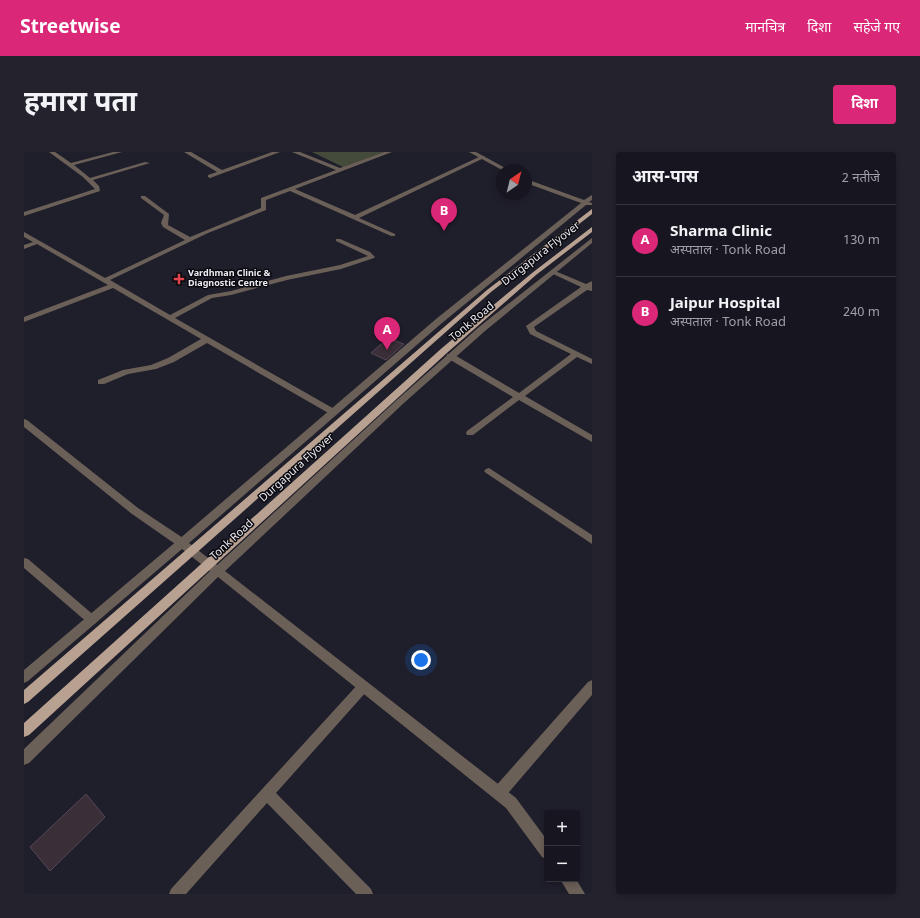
<!DOCTYPE html>
<html lang="hi">
<meta charset="utf-8">
<style>
:root{--surface:#171620;--page:#24232d;--text:#f1f3f6;--muted:#9e9fa5;--line:#36353e;--accent:#db2777}
body{margin:0;font-family:Georgia,"Noto Sans Devanagari",serif;background:var(--page);color:var(--text)}
.controls{position:absolute;right:12px;bottom:12px;display:grid;overflow:hidden;border-radius:4px;box-shadow:0 2px 6px #0003}
.controls button{width:36px;height:36px;display:grid;place-items:center;padding:0;border:0;border-bottom:1px solid var(--line);background:var(--surface);color:var(--text);font:20px sans-serif}
.compass{position:absolute;left:472px;top:12px;width:36px;height:36px;border-radius:50%;background:var(--surface);box-shadow:0 2px 6px #0003;rotate:35deg}
.you{position:absolute;left:397px;top:508px;width:14px;height:14px;margin:-10px;border:3px solid #fff;border-radius:50%;background:#1a73e8;box-shadow:0 0 0 6px #1a73e833}
.badge{display:grid;place-items:center;width:26px;height:26px;border-radius:50%;background:var(--accent);color:#fff;font-size:13px;font-weight:700}
.pin{position:absolute;translate:-50% -33px;filter:drop-shadow(0 1px 2px #0008)}
.pin::after{content:'';position:absolute;top:21px;width:14px;height:12px;background:inherit;clip-path:polygon(0 0,100% 0,50% 100%)}
.list{margin:0;padding:0;list-style:none}
h2{display:flex;justify-content:space-between;align-items:center;height:52px;margin:0;padding:0 16px;font-size:17px}
h2 small{font-size:13px;font-weight:400;color:var(--muted)}
.list li{display:grid;grid-template-columns:26px 1fr auto;gap:12px;align-items:center;box-sizing:border-box;height:72px;padding:0 16px;border-top:1px solid var(--line)}
.list b{display:block;font-size:15px;white-space:nowrap}
.list p{margin:0;font-size:13px;white-space:nowrap;color:var(--muted)}
.list em{font-size:13px;font-style:normal;color:var(--muted)}
.map{position:relative;flex:none;width:568px;height:742px;overflow:hidden;border-radius:4px}
header{display:flex;align-items:center;gap:24px;box-sizing:border-box;height:56px;padding:0 20px;background:var(--accent);color:#fff}
header strong{font-size:19px}
nav{display:flex;gap:22px;margin-inline-start:auto;font-size:14px}
.intro{display:flex;align-items:center;justify-content:space-between;box-sizing:border-box;height:96px;padding:0 24px}
h1{margin:0;font-size:28px}
.button{padding:10px 18px;border-radius:4px;background:var(--accent);color:#fff;font-size:14px;font-weight:700}
main{display:flex;gap:24px;padding:0 24px}
aside{flex:1;background:var(--surface);border-radius:4px;box-shadow:0 2px 6px #0003}
.map>svg:first-child{display:block}
</style>
<header>
<strong>Streetwise</strong>
<nav><a>मानचित्र</a><a>दिशा</a><a>सहेजे गए</a></nav>
</header>
<div class="intro"><h1>हमारा पता</h1><a class="button">दिशा</a></div>
<main>
<div class="map">
<svg width="568" height="742" viewBox="0 0 568 742">
<rect width="100%" height="100%" fill="#1f1e2b"/>
<path fill="#454b3a" d="M 288,0 L 360,0 L 319,15 Z"/>
<path fill="#3a2e38" stroke="#564954" d="M 364,186 L 380,192 L 362,208 L 347,201 Z
M 62,642 L 81,665 L 26,719 L 6,695 Z"/>
<g fill="none" stroke-linecap="round" stroke-linejoin="round">
<path fill="#6b6058" fill-rule="evenodd" d="M 25,0 L 31,0 L 47,11 L 89,0 L 98,0 L 50,13 L 66,26 L 121,10 L 126,11 L 69,28 L 75,34 L 76,39 L 0,64 L 0,60 L 71,37 L 59,25 Z
M 160,0 L 167,0 L 198,18 L 248,0 L 256,0 L 186,26 L 184,25 L 184,23 L 193,20 Z
M 268,0 L 276,0 L 316,16 L 360,0 L 368,0 L 271,37 L 331,63 L 457,4 L 462,5 L 335,66 L 371,82 L 371,84 L 367,84 L 266,39 L 242,48 L 242,58 L 184,81 L 86,128 L 146,163 L 184,143 L 207,139 L 262,124 L 316,113 L 344,104 L 312,89 L 312,87 L 316,87 L 346,100 L 351,105 L 350,106 L 317,117 L 263,128 L 207,143 L 188,146 L 151,166 L 312,258 L 313,260 L 312,262 L 306,262 L 183,191 L 150,210 L 132,217 L 104,222 L 80,232 L 74,232 L 74,228 L 99,218 L 127,213 L 144,206 L 177,187 L 89,136 L 0,170 L 0,165 L 84,133 L 13,92 L 0,97 L 0,93 L 9,90 L 0,85 L 0,80 L 81,126 L 161,88 L 139,75 L 137,71 L 140,63 L 117,46 L 117,44 L 121,44 L 145,62 L 144,73 L 166,85 L 237,56 L 237,46 L 312,18 Z
M 527,119 L 531,119 L 562,132 L 568,129 L 568,139 L 563,138 L 510,175 L 512,179 L 568,207 L 568,212 L 553,205 L 501,244 L 568,283 L 568,290 L 495,248 L 449,283 L 443,283 L 442,281 L 443,279 L 489,245 L 423,206 L 423,202 L 429,202 L 495,241 L 547,202 L 506,182 L 502,174 L 557,135 L 527,121 Z
M 0,267 L 3,268 L 114,356 L 162,388 L 163,391 L 162,394 L 154,394 L 108,362 L 0,275 Z
M 465,316 L 568,383 L 568,392 L 462,321 L 460,319 L 462,317 Z
M 0,406 L 4,407 L 72,465 L 74,468 L 72,471 L 68,473 L 64,471 L 0,416 Z
M 568,528 L 568,543 L 480,646 L 475,648 L 470,646 L 468,641 L 470,636 L 564,530 Z
M 339,529 L 343,531 L 345,535 L 343,539 L 252,641 L 347,737 L 349,742 L 332,742 L 243,651 L 162,742 L 145,742 L 147,737 L 335,531 Z"/>
<path fill="#6b6058" fill-rule="evenodd" d="M 445,0 L 452,0 L 485,18 L 478,18 Z
M 502,27 L 560,48 L 568,43 L 568,48 L 565,50 L 568,51 L 568,53 L 562,53 L 418,171 L 165,391 L 193,413 L 375,246 L 455,175 L 568,86 L 568,91 L 461,179 L 381,250 L 201,419 L 492,646 L 523,688 L 523,707 L 518,705 L 482,656 L 194,425 L 5,611 L 0,613 L 0,597 L 186,419 L 158,397 L 4,529 L 0,531 L 0,518 L 154,388 L 412,167 L 557,51 L 502,31 Z
M 536,727 L 552,727 L 561,742 L 545,742 Z"/>
<path fill="#b8a190" fill-rule="evenodd" d="M 568,57 L 568,62 L 467,140 L 4,550 L 0,552 L 0,538 L 463,138 Z
M 568,75 L 568,80 L 512,123 L 424,200 L 5,583 L 0,585 L 0,571 L 418,196 L 508,121 Z"/>
</g>
<path fill="#e0444e" stroke="#09090e" stroke-width="1.5" d="M153 121h4v4h4v4h-4v4h-4v-4h-4v-4h4z"/>
<g text-anchor="middle" dominant-baseline="central" stroke-width="3" stroke-linejoin="round" paint-order="stroke">
<g font-size="9" font-weight="bold" fill="#ecebf4" stroke="#09090e" text-anchor="start">
<text x="164" y="122">Vardhman Clinic &amp;<tspan x="164" dy="10">Diagnostic Centre</tspan></text>
</g>
<g font-size="11" fill="#ecebf4" stroke="#09090e">
<text transform="translate(517 102) rotate(-38)">Durgapura Flyover</text>
<text transform="translate(448 170) rotate(-40)">Tonk Road</text>
<text transform="translate(273 316) rotate(-42)">Durgapura Flyover</text>
<text transform="translate(208 388) rotate(-43)">Tonk Road</text>
</g>
</g>
</svg>
<div class="controls">
<button>+</button>
<button>−</button>
</div>
<svg class="compass" viewBox="-18 -18 36 36"><path d="M0-13l5 13h-10z" fill="#e53935"/><path d="M0 13l5-13h-10z" fill="#9e9fa5"/></svg>
<div class="you"></div>
<div class="pin badge" style="left:363px;top:198px">A</div>
<div class="pin badge" style="left:420px;top:79px">B</div>
</div>
<aside>
<h2>आस-पास<small>2 नतीजे</small></h2>
<ul class="list">
<li><span class="badge">A</span><div><b>Sharma Clinic</b><p>अस्पताल · Tonk Road</p></div><em>130 m</em></li>
<li><span class="badge">B</span><div><b>Jaipur Hospital</b><p>अस्पताल · Tonk Road</p></div><em>240 m</em></li>
</ul>
</aside>
</main>
